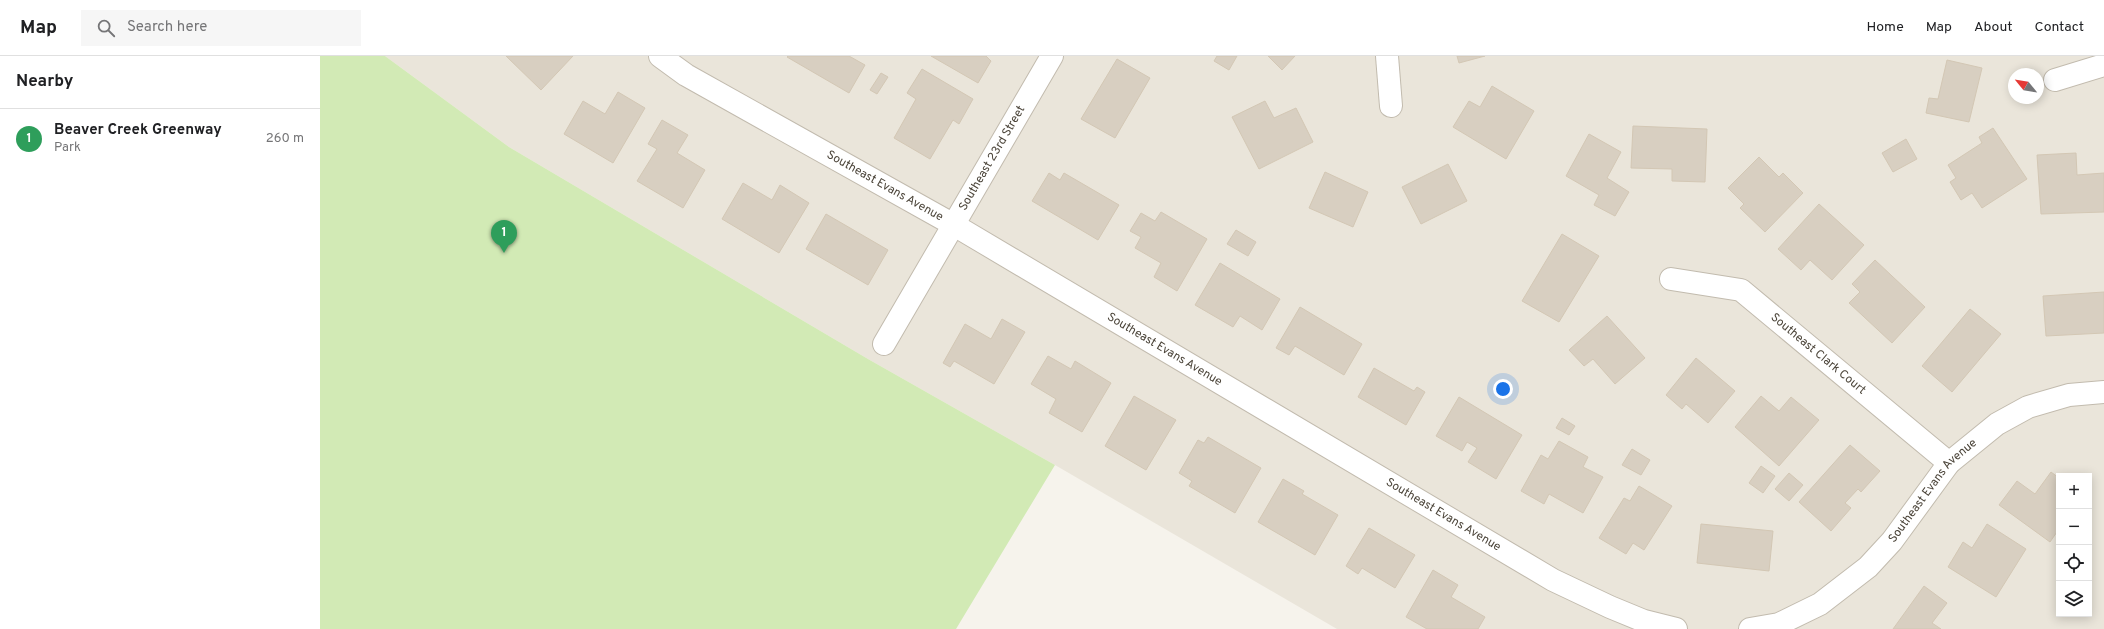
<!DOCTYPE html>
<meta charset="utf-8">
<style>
:root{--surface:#fff;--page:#f6f6f6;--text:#202124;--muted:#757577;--line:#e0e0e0;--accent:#fc3f1d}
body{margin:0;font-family:Overpass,sans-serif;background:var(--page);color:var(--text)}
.controls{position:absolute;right:12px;bottom:12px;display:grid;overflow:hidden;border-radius:0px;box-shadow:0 2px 10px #0003}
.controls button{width:36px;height:36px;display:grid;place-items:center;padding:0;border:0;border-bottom:1px solid var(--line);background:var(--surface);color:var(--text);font:20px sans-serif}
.compass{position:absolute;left:1688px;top:12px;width:36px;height:36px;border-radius:50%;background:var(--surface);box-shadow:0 2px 10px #0003;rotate:300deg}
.you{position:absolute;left:1183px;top:333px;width:14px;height:14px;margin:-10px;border:3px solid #fff;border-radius:50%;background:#1a73e8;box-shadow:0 0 0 6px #1a73e833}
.badge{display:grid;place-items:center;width:26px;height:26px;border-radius:50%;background:var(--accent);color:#fff;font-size:13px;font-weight:700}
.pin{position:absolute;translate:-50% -33px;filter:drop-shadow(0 1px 2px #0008)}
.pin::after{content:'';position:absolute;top:21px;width:14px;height:12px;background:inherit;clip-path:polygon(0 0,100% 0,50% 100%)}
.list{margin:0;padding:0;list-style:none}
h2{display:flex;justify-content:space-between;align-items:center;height:52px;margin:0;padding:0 16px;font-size:17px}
h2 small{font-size:13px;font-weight:400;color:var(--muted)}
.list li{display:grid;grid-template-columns:26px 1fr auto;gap:12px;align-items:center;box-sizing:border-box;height:60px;padding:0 16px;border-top:1px solid var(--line)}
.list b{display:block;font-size:15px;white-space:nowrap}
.list p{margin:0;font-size:13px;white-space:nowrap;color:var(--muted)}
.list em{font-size:13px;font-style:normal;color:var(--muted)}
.icon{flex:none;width:22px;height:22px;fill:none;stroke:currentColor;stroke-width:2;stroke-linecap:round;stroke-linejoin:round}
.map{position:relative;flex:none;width:1784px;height:573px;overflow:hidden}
header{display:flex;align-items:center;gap:24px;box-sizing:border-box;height:56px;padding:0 20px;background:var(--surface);border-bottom:1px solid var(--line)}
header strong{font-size:19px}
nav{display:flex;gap:22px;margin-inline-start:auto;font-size:14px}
.search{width:280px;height:36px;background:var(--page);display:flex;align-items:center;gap:10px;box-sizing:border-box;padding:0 14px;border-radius:0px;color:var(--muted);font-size:15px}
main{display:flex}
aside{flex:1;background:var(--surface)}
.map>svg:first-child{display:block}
</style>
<header>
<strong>Map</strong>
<div class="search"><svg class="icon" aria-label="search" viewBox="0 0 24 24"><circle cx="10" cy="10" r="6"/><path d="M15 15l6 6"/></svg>Search here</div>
<nav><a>Home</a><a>Map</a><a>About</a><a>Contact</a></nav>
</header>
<main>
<aside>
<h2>Nearby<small></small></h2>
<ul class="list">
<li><span class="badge" style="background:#2e9e5b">1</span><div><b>Beaver Creek Greenway</b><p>Park</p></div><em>260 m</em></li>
</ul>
</aside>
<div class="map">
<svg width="1784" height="573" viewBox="0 0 1784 573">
<rect width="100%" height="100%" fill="#f6f3ec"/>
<path fill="#eae5da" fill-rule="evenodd" d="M 65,0 L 1784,0 L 1784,573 L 1017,573 L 735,409 L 548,303 L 189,91 ZM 1694,18 L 1718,18 L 1718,42 L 1694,42 ZM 1739,420 L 1769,420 L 1769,558 L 1739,558 Z"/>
<path fill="#d2eab5" d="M 0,0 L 65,0 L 189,91 L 548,303 L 735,409 L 636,573 L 0,573 Z"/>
<path fill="#d8cfc1" stroke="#d3c7b4" d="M 186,0 L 253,0 L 221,34 Z
M 468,0 L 529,0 L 545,9 L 529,37 L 467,1 Z
M 611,0 L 666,0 L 671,5 L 658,27 Z
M 897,0 L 917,0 L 909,14 L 894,5 Z
M 948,0 L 975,0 L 962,14 Z
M 1137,0 L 1165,0 L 1139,7 Z
M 797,3 L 830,22 L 795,82 L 761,63 Z
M 1627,4 L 1662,12 L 1649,66 L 1606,57 L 1609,42 L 1618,43 Z
M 602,13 L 653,43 L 639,68 L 633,64 L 610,103 L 574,82 L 596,43 L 587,37 Z
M 561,17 L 568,21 L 557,38 L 550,34 Z
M 1172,30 L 1214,55 L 1186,103 L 1133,71 L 1149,45 L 1160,51 Z
M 298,36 L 325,52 L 293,107 L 244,78 L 263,45 L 285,58 Z
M 945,45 L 954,62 L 976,52 L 993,86 L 939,113 L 912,61 Z
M 342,64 L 368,79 L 357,97 L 385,114 L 363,152 L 317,125 L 337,93 L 328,88 Z
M 1313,70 L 1387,73 L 1385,126 L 1352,125 L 1352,113 L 1311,112 Z
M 1673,72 L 1707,123 L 1662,152 L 1652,137 L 1641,144 L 1630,126 L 1636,122 L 1628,109 L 1662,87 L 1659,81 Z
M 1269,78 L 1301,96 L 1287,122 L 1309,136 L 1295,160 L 1274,149 L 1279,139 L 1246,120 Z
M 1586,83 L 1597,103 L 1573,116 L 1562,97 Z
M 1756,97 L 1757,119 L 1784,117 L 1784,156 L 1721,158 L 1717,99 Z
M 1439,101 L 1459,121 L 1463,117 L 1483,137 L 1445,176 L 1420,152 L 1424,148 L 1408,132 Z
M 1128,108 L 1147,145 L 1101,168 L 1082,131 Z
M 1005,116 L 1048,136 L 1033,171 L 989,152 Z
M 729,117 L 740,124 L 744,117 L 799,149 L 778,184 L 712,145 Z
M 423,127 L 452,144 L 460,129 L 489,147 L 459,197 L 402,163 Z
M 1499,148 L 1544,189 L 1512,224 L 1490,204 L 1481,214 L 1458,193 Z
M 841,156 L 887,183 L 857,235 L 834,221 L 841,207 L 815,192 L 821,181 L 810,175 L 821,157 L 835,165 Z
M 506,158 L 568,194 L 548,229 L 486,193 Z
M 916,174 L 936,186 L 928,200 L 907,188 Z
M 1242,178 L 1279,200 L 1239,266 L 1202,245 Z
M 1555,204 L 1605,251 L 1572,287 L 1529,247 L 1540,236 L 1532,228 Z
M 900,207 L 960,243 L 942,274 L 920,260 L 913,271 L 875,249 Z
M 1784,236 L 1784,277 L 1726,280 L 1723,240 Z
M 980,251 L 1042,288 L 1024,319 L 975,290 L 969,299 L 956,292 Z
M 1650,253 L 1681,278 L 1632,336 L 1602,310 Z
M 1287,260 L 1325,302 L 1295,328 L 1273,303 L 1264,310 L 1249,294 Z
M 682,263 L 705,276 L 674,328 L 634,305 L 630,311 L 623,307 L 645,268 L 671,283 Z
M 728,300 L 751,313 L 755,305 L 791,327 L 762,376 L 729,357 L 736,343 L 711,328 Z
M 1376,302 L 1415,335 L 1388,367 L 1366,348 L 1362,353 L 1346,339 Z
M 1054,312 L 1094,335 L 1097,331 L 1105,336 L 1086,369 L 1038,341 Z
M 814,340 L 856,364 L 826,414 L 785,390 Z
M 1441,340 L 1459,355 L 1471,341 L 1499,364 L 1459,410 L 1415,371 Z
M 1139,341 L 1202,379 L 1176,423 L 1148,406 L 1157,392 L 1147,386 L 1142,395 L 1116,380 Z
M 1242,362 L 1255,370 L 1249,379 L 1236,372 Z
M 888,381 L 941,412 L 915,457 L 869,430 L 872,425 L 859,417 L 878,384 L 884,387 Z
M 1239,385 L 1268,401 L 1263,411 L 1283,421 L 1263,457 L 1229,438 L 1224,448 L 1201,435 L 1221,399 L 1228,403 Z
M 1530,389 L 1560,415 L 1541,436 L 1538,433 L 1525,447 L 1531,452 L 1511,475 L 1479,446 Z
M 1312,393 L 1330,404 L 1321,419 L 1302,409 Z
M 1441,410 L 1455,420 L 1443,437 L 1429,427 Z
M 1731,416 L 1739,422 L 1739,473 L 1730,486 L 1679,449 L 1697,425 L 1715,438 Z
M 1469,417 L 1483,429 L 1469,445 L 1455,433 Z
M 963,423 L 984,435 L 982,438 L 1018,459 L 995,499 L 938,466 Z
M 1319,430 L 1352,450 L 1324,494 L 1313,487 L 1306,498 L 1279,482 L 1304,442 L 1310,445 Z
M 1381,468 L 1453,475 L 1449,515 L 1377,507 Z
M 1667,468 L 1706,493 L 1676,541 L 1628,511 L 1643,486 L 1652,492 Z
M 1049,472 L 1095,499 L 1075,532 L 1042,512 L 1038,518 L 1026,510 Z
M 1113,514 L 1138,529 L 1131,541 L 1165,561 L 1158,573 L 1107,573 L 1086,561 Z
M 1604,530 L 1627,547 L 1612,567 L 1621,573 L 1573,573 Z"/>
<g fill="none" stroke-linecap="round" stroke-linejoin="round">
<defs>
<g id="street">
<path id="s1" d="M 340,0 L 366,19 L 634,169 L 1233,524 L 1290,551 L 1324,565 L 1356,573"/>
<path d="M 1067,0 L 1071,50"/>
<path d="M 1735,24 L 1784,9"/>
<path id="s2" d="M 1351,223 L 1421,234 L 1629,407"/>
<path id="s3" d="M 564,288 L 732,0"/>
<path id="s4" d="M 1430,573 L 1459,568 L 1500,548 L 1548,511 L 1572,485 L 1629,407 L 1677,368 L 1708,351 L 1749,339 L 1784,336"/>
</g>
</defs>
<use href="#street" stroke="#c2bbae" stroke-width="24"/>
<use href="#street" stroke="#fff" stroke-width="22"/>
</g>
<g text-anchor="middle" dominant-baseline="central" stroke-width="4" stroke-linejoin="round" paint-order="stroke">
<g font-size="12" fill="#4b4439" stroke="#fff">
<text stroke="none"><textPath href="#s3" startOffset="215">Southeast 23rd Street</textPath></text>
<text stroke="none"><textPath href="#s1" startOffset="260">Southeast Evans Avenue</textPath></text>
<text stroke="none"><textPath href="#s1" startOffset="584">Southeast Evans Avenue</textPath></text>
<text stroke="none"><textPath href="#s2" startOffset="171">Southeast Clark Court</textPath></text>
<text stroke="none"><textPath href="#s4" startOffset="236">Southeast Evans Avenue</textPath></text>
<text stroke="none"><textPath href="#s1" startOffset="908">Southeast Evans Avenue</textPath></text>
</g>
</g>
</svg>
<div class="controls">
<button>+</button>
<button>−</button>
<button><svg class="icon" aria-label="locate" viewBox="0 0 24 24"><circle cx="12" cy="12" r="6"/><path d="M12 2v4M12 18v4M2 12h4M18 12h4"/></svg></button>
<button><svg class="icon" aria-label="layers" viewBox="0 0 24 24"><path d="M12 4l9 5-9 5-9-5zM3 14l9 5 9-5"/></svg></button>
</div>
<svg class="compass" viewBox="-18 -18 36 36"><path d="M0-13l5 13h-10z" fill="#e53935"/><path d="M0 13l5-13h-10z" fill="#757577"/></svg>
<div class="you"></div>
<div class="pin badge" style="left:184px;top:197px;background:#2e9e5b">1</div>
</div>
</main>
